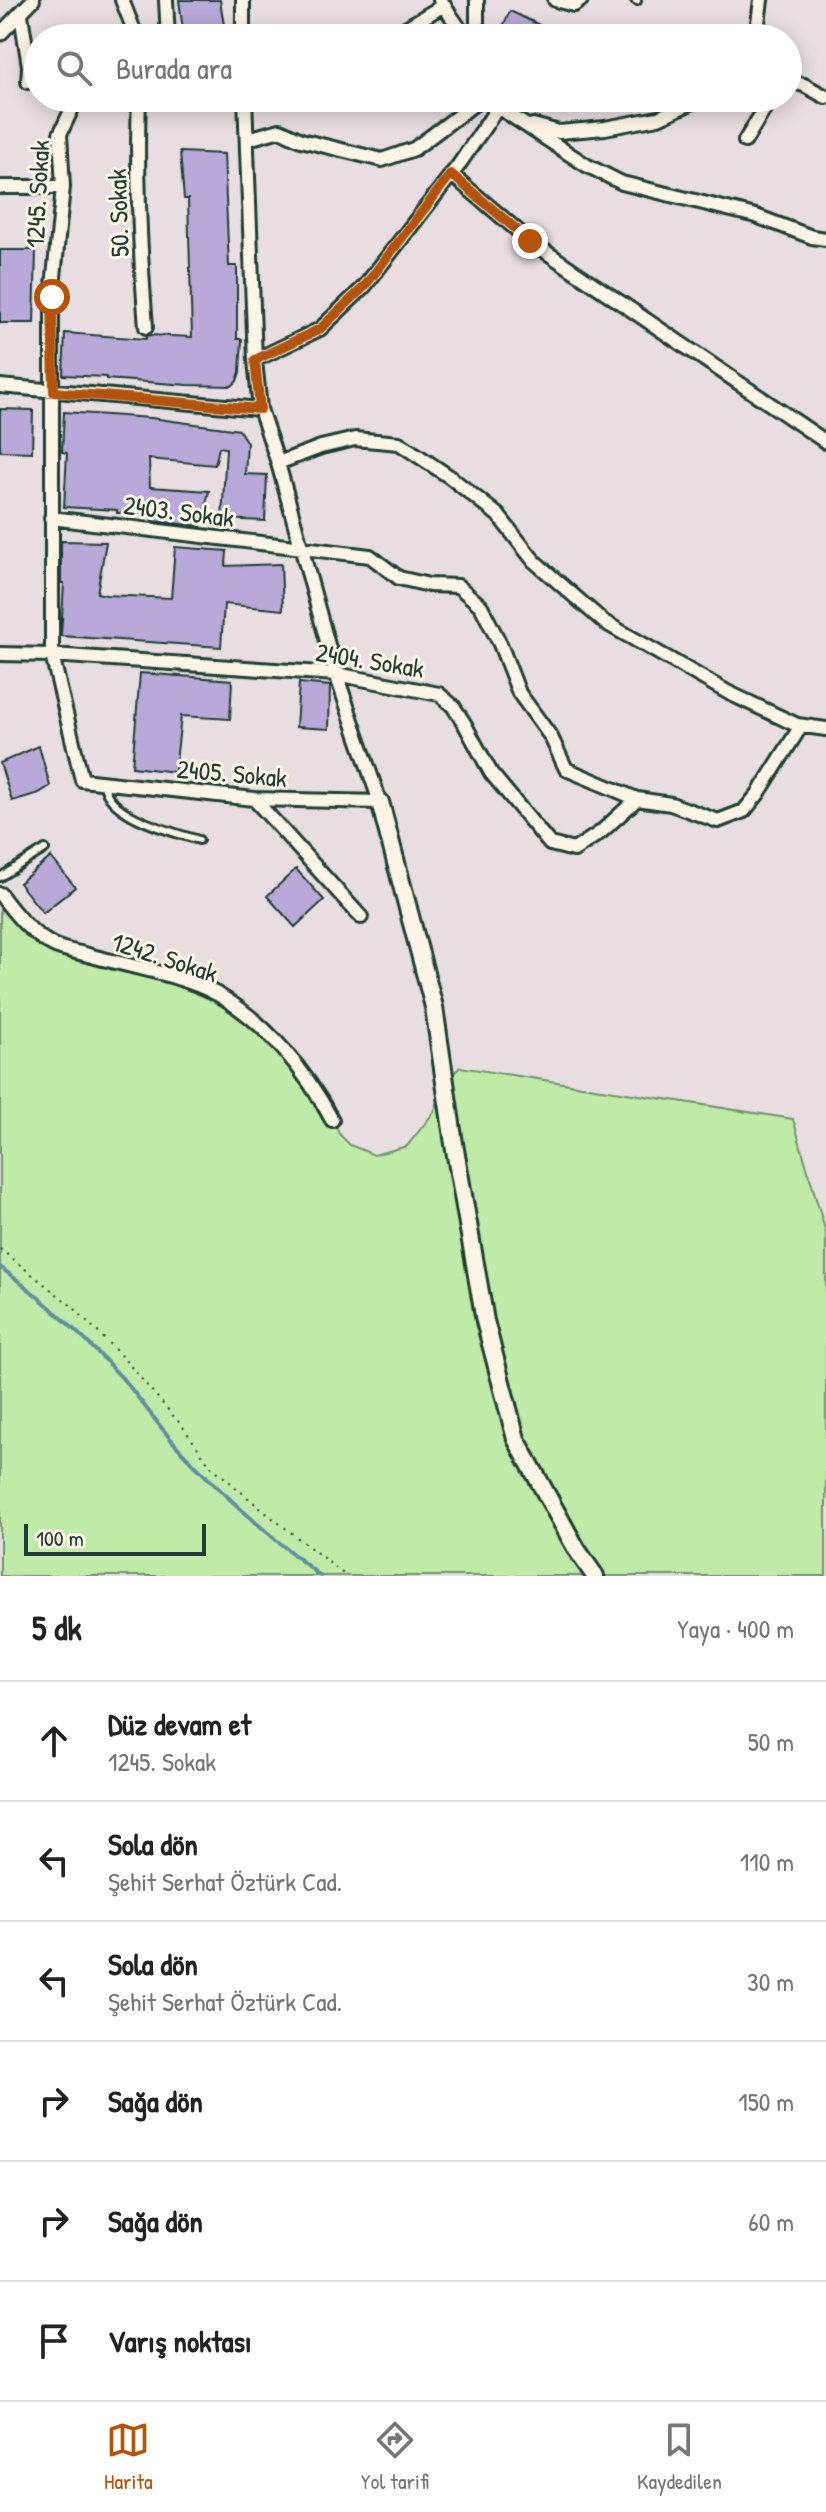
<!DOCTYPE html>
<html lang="tr">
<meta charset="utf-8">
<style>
:root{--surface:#fff;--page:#f2f2f2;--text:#222;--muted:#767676;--line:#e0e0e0;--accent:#b45309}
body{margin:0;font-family:"Patrick Hand",sans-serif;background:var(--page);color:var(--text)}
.scale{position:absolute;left:24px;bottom:20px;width:182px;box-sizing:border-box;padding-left:8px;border:4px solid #1f3d34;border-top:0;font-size:22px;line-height:28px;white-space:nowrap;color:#1f3d34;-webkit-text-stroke:6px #fcf5e5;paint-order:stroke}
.stop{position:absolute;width:24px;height:24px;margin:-18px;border:6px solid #b45309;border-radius:50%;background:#fff}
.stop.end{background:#b45309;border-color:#fff;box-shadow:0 2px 8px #0008}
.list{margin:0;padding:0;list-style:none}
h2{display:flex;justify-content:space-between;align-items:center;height:104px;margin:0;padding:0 32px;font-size:34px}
h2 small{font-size:26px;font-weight:400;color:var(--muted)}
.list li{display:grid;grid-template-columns:52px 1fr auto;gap:24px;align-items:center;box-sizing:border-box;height:120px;padding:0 32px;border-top:2px solid var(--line)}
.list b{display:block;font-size:30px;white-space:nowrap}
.list p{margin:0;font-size:26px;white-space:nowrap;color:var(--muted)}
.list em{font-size:26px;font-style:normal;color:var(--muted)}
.icon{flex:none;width:44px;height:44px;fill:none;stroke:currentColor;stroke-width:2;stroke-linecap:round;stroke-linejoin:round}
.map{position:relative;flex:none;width:826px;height:1576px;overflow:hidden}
.search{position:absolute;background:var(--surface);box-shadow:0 4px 20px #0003;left:24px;right:24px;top:24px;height:88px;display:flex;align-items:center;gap:20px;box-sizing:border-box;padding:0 28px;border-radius:44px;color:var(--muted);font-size:30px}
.sheet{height:824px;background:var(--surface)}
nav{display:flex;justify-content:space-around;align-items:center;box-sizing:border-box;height:112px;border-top:2px solid var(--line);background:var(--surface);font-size:22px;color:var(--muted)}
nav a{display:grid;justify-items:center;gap:4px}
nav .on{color:var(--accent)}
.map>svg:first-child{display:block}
</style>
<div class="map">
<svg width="826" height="1576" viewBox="0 0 826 1576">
<rect width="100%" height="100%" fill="#e8dee1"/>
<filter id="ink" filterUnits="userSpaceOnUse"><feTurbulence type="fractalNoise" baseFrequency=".0125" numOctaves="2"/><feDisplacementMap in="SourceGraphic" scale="16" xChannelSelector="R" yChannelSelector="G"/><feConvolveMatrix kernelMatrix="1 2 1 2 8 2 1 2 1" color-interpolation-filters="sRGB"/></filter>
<g filter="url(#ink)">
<path fill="#bfeaa7" stroke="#6f946e" stroke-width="2" d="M 0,894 L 53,945 L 194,984 L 253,1020 L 320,1098 L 340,1135 L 350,1145 L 374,1155 L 407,1146 L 434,1112 L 445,1082 L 460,1067 L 793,1119 L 826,1233 L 826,1576 L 0,1576 Z"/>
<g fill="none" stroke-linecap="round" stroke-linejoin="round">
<path stroke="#5e90a0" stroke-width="4" d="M 0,1267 C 45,1300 84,1337 122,1378 C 143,1402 161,1430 184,1454 C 226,1498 272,1538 320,1576"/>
</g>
<path fill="#b8a9d9" stroke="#1f3d34" stroke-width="2" d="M 179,0 L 220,0 L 226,38 L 184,38 Z
M 510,11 L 552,31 L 549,38 L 506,38 L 499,35 Z
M 180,152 L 224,154 L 229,266 L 237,266 L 237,339 L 242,339 L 240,372 L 237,381 L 232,386 L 188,385 L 106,379 L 106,377 L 63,375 L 65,333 L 146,339 L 146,336 L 150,335 L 192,337 L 188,199 L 184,199 Z
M 0,250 L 36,250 L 34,323 L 0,323 Z
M 0,409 L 33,410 L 32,452 L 0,451 Z
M 64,412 L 151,418 L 239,430 L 247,443 L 245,474 L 267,475 L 265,521 L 222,519 L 226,448 L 219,447 L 215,465 L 149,459 L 150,487 L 209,491 L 201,526 L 152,521 L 153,513 L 117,513 L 117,510 L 64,507 L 67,453 L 62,452 Z
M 61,541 L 106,542 L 97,593 L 106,595 L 171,598 L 175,547 L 227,551 L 226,566 L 281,564 L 283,610 L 224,604 L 221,647 L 61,636 L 64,583 L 61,583 Z
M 140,673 L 232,680 L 230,719 L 181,716 L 175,772 L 132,767 Z
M 299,683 L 330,686 L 329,729 L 296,727 Z
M 39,746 L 50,786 L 39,793 L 12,801 L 0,763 Z
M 51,857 L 75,887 L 43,913 L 19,883 Z
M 296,869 L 324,900 L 295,927 L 267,896 Z"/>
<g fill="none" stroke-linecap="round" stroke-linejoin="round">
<defs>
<path id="service" d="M 635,0 L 637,1
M 104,784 C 107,816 173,832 199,840
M 0,877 L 45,849"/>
<path id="minor" d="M 122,0 L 137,38
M 166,0 L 168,38
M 440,0 L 466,38
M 555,0 L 574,5 L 581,0
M 21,15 L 29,66 L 28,82
M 0,34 L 33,0
M 243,38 L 243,0
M 389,38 L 444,5
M 477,38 L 477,0
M 756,38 L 761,0
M 788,81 L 804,85 L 826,97
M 77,98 L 60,134 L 63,187 L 52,297 L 52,655 L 82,780 L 254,799 L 380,802 L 336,674 L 278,463 L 260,409 L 255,360 L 245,98
M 139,98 C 136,174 140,251 146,327
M 533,125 L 559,132 L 605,128 L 658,118 L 702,98
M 248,139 L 280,130 L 301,140 L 382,160 L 414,149 L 482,98
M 745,141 L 771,98
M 451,174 L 530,241 L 826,442
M 0,187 L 63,187
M 255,360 L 320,329 L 364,287 L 458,166 L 498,107 L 586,165 L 622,183 L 756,216 L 812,237 L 826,239
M 0,386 L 260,409
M 278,463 L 321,447 L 355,439 L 399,443 L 450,477 L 498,515 L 534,561 L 604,622 L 729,693 L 797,725 L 826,729
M 51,518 L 370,556 L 399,578 L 429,585 L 458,586 L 481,606 L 500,644 L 519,693 L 551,737 L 566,769 L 637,799 L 671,804 L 718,821 L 744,811 L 758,794 L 801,726
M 0,654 L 52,655 L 336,674 L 439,694 L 453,706 L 464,723 L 491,773 L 550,844 L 574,850 L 601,832 L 637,799
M 254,799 L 361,917
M 0,894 C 14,913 31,934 53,945 C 63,950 77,952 88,955 C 127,966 183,975 217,994 C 266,1022 306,1071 332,1120"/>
<path id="tertiary" d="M 380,802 L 434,1007 L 454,1144 L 485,1321 L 516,1439 L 577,1550 L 595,1576"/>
</defs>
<use href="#service" stroke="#1f3d34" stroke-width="12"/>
<use href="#minor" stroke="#1f3d34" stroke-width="18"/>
<use href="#tertiary" stroke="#1f3d34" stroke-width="22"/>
<path stroke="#1f3d34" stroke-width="2" stroke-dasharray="2 6" stroke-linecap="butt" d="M 0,1249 L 73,1307 L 125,1360 L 183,1427 L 210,1465 L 260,1508 L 346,1576"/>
<use href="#service" stroke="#fcf5e5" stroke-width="6"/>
<use href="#minor" stroke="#fcf5e5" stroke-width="12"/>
<use href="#tertiary" stroke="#fcf5e5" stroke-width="16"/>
</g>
</g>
<g fill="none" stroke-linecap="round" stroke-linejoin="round" filter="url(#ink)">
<path stroke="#b45309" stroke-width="10" d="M 52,297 L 54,392 L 260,409 L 255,360 L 320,329 L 364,287 L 451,174 L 530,241"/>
</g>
<g text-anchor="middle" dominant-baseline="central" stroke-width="6" stroke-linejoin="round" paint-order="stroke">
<g font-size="26" fill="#1f3d34" stroke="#fcf5e5">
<text transform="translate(37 194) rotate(-87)">1245. Sokak</text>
<text transform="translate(118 213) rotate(-92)">50. Sokak</text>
<text transform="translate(179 511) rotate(7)">2403. Sokak</text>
<text transform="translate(370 660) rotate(9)">2404. Sokak</text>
<text transform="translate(232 773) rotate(5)">2405. Sokak</text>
<text transform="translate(165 957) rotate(18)">1242. Sokak</text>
</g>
</g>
</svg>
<div class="scale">100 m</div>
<div class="stop" style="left:52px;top:297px"></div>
<div class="stop end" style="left:530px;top:241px"></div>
<div class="search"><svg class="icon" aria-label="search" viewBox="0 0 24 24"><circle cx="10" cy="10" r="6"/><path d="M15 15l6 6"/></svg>Burada ara</div>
</div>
<section class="sheet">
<h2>5 dk<small>Yaya · 400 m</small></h2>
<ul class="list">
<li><svg class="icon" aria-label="ahead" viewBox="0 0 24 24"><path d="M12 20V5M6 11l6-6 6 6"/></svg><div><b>Düz devam et</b><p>1245. Sokak</p></div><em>50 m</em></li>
<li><svg class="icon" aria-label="left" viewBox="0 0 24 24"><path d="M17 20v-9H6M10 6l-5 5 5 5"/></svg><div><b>Sola dön</b><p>Şehit Serhat Öztürk Cad.</p></div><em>110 m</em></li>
<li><svg class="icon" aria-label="left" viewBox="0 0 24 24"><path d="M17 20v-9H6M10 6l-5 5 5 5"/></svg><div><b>Sola dön</b><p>Şehit Serhat Öztürk Cad.</p></div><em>30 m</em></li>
<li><svg class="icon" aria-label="right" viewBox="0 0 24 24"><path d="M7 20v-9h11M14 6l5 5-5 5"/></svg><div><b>Sağa dön</b></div><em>150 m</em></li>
<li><svg class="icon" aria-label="right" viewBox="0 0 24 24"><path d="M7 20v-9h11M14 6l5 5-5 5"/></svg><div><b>Sağa dön</b></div><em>60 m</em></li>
<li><svg class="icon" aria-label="arrive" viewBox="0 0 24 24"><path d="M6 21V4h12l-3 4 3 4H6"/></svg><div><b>Varış noktası</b></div></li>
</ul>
</section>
<nav>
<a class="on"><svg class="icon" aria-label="map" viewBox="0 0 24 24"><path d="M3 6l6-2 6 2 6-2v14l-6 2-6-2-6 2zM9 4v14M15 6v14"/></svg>Harita</a>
<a><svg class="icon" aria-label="directions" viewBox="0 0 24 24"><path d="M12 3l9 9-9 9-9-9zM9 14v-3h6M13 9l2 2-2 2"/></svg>Yol tarifi</a>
<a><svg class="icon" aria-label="saved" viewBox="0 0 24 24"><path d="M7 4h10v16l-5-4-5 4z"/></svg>Kaydedilen</a>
</nav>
